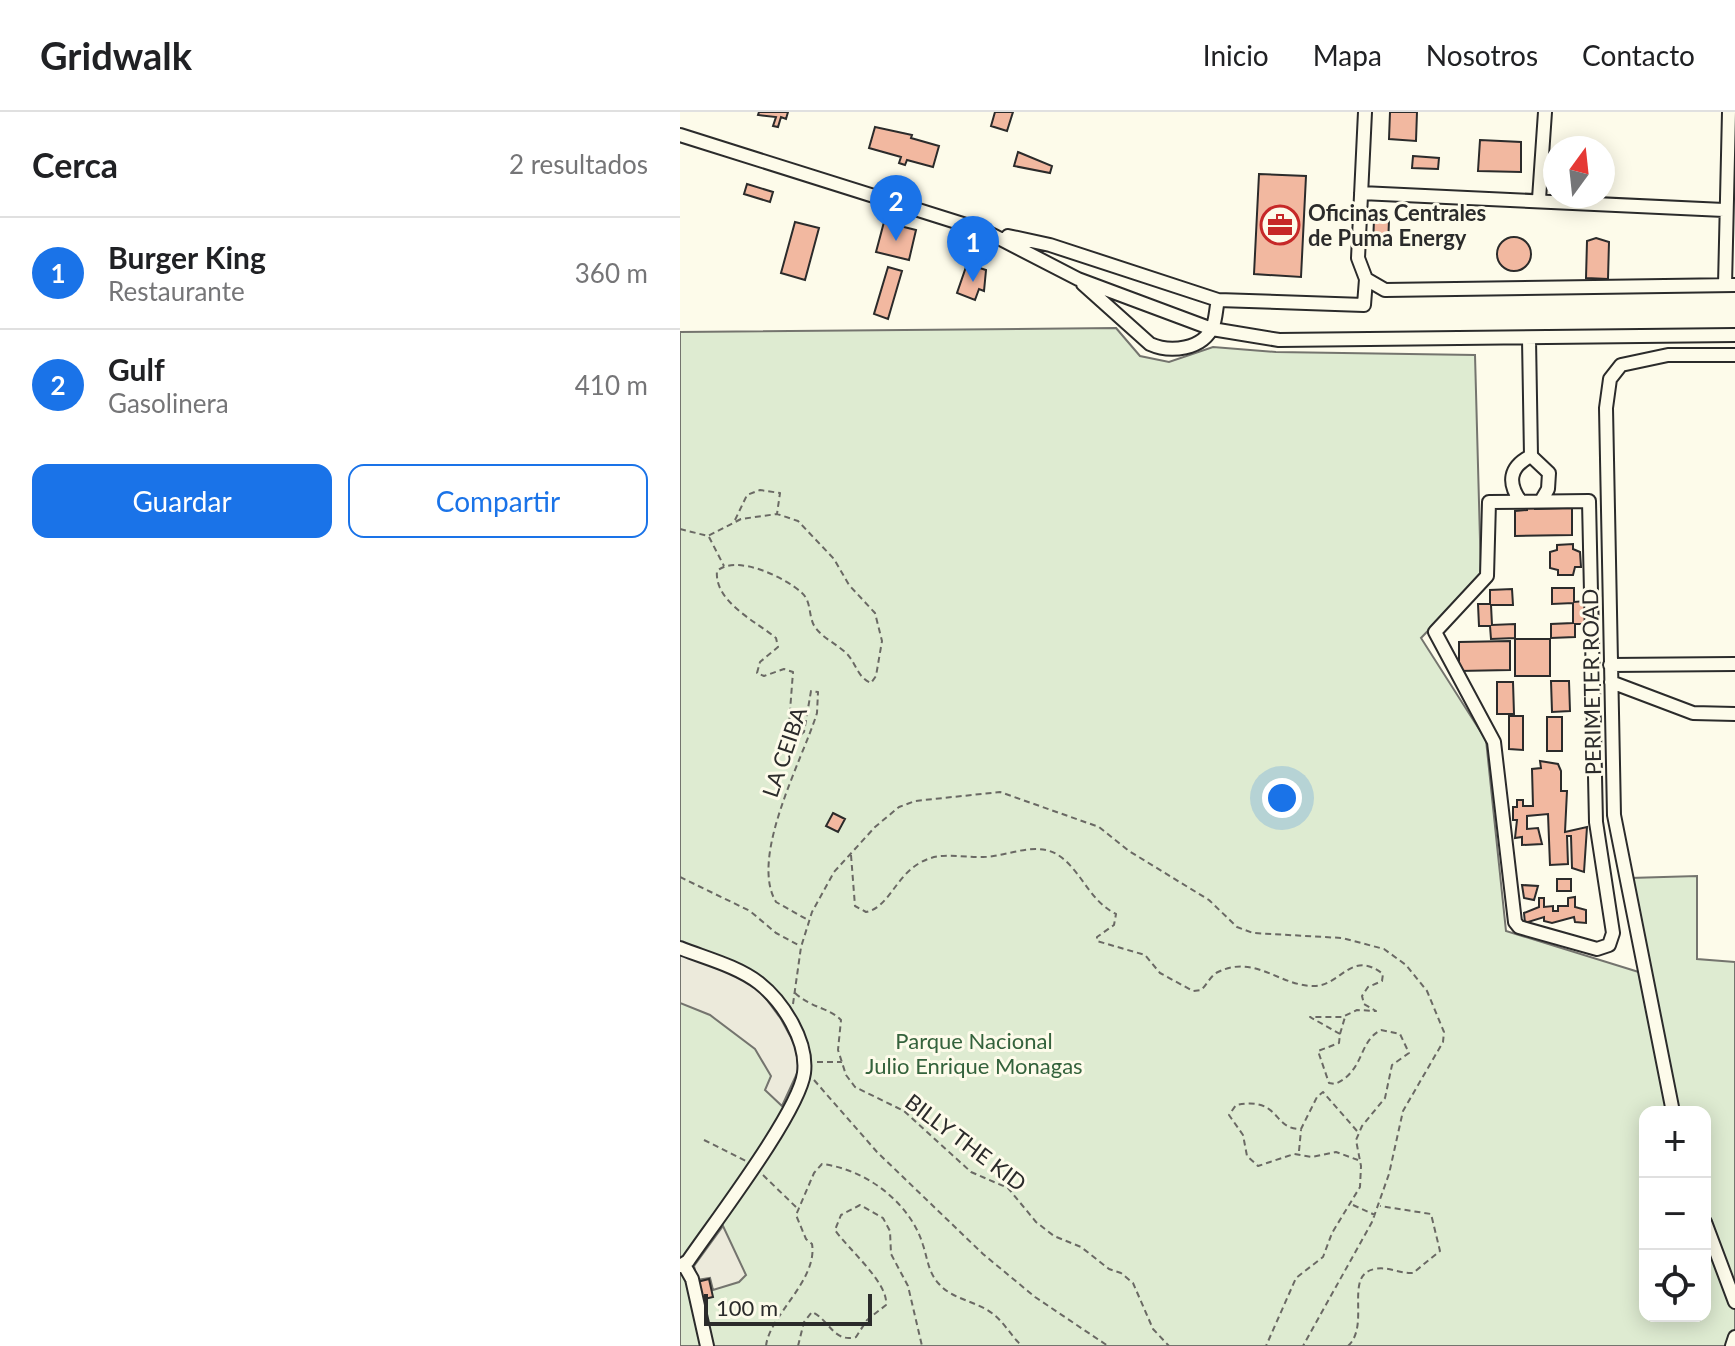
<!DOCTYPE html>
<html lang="es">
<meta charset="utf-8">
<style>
:root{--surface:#fff;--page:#f6f6f6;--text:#202124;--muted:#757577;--line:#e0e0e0;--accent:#1a73e8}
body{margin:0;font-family:Lato,sans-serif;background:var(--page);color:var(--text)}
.controls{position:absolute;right:24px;bottom:24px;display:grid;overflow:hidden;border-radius:16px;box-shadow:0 4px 20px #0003}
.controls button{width:72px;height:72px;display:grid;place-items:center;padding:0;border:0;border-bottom:2px solid var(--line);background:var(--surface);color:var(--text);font:40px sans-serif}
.compass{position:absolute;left:863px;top:24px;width:72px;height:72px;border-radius:50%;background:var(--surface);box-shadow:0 4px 20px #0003;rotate:15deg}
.scale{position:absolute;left:24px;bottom:20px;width:168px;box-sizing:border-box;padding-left:8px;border:4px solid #2b2b2b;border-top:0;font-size:22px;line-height:28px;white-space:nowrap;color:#2b2b2b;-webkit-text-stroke:6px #fdfbea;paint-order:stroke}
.you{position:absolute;left:602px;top:686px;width:28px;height:28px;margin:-20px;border:6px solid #fff;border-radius:50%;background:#1a73e8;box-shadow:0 0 0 12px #1a73e833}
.badge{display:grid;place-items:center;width:52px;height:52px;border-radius:50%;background:var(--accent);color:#fff;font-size:26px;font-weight:700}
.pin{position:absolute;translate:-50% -66px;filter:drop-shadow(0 2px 4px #0008)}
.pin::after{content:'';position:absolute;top:42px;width:28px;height:24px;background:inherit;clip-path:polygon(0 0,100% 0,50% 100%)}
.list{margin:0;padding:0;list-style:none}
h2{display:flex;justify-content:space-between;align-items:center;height:104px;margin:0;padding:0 32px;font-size:34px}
h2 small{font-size:26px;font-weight:400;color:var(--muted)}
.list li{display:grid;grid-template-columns:52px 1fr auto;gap:24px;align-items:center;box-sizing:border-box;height:112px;padding:0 32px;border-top:2px solid var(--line)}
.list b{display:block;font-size:30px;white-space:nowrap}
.list p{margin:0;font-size:26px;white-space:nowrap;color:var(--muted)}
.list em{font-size:26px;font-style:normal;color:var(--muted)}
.actions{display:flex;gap:16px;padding:24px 32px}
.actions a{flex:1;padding:18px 0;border:2px solid var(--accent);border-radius:16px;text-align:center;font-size:28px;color:var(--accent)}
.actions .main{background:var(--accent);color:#fff}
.icon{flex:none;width:44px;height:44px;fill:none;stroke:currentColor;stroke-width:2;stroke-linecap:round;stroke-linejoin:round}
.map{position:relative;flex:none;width:1055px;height:1234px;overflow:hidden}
header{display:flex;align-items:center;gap:48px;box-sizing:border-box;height:112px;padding:0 40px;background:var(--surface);border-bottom:2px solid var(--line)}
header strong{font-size:38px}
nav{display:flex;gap:44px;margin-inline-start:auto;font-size:28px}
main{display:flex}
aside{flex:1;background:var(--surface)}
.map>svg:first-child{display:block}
</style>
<header>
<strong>Gridwalk</strong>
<nav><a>Inicio</a><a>Mapa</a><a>Nosotros</a><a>Contacto</a></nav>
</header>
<main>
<aside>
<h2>Cerca<small>2 resultados</small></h2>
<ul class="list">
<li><span class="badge">1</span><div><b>Burger King</b><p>Restaurante</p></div><em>360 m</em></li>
<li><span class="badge">2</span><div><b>Gulf</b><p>Gasolinera</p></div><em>410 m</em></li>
</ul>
<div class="actions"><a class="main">Guardar</a><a>Compartir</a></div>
</aside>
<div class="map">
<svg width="1055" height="1234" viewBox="0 0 1055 1234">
<rect width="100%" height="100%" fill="#fdfbea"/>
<path fill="#deebd1" stroke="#74746e" stroke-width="2" fill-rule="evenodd" d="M 436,216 L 460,244 L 489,250 L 533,235 L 596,240 L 795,243 L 801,464 L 741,526 L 806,628 L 826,819 L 962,861 L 950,766 L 1017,764 L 1017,847 L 1055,850 L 1055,1234 L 0,1234 L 0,220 ZM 965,1000 L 1025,1000 L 1025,1204 L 965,1204 Z"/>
<path fill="#eceadb" stroke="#74746e" stroke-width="2" d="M 0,840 L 65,868 L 82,881 L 101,907 L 115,933 L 119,957 L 102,994 L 85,978 L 91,964 L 75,937 L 30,903 L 0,891 Z
M 43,1114 L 66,1163 L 59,1170 L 33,1178 L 30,1166 L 17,1168 L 14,1154 Z"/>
<path fill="#f2b8a0" stroke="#2b2b2b" stroke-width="2" d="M 79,0 L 108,0 L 106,7 L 101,5 L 98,15 L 93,14 L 96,5 L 78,3 Z
M 315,0 L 333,0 L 327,19 L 311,14 Z
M 710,0 L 737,0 L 736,29 L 709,27 Z
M 195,15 L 232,23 L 231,26 L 259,34 L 253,55 L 227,48 L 225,53 L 219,51 L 221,45 L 189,36 Z
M 800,28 L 841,30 L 841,60 L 798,59 Z
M 338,40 L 372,54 L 370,61 L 334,54 Z
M 733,44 L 759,46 L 758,57 L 732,56 Z
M 579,62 L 626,64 L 621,165 L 574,162 Z
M 67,72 L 93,80 L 90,90 L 64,82 Z
M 694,107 L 709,108 L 708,135 L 693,134 Z
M 115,110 L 139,116 L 125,168 L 101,161 Z
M 204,110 L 236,118 L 229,148 L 196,140 Z
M817 142a17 17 0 1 1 34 0a17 17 0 1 1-34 0Z
M 916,126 L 929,130 L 928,167 L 906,166 L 907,129 Z
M 287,152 L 306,158 L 304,179 L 299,177 L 295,188 L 277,181 Z
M 208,155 L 222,159 L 208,207 L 194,202 Z
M 847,393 L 855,393 L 855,397 L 892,396 L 892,423 L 835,424 L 835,399 L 847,398 Z
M 893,432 L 893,437 L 900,440 L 901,455 L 895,455 L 893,463 L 878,463 L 878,458 L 870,456 L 870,440 L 877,438 L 877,433 Z
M 872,476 L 894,476 L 894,490 L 906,489 L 906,512 L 895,512 L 895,525 L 871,526 L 871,512 L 893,511 L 893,491 L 872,492 Z
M 832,477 L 833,493 L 811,493 L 812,513 L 835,512 L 835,526 L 811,527 L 810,514 L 799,514 L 798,492 L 810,492 L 810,478 Z
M 835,527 L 870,527 L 870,564 L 835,564 Z
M 830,529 L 830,558 L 779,559 L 779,530 Z
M 871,569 L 889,569 L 890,599 L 872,600 Z
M 817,570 L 833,570 L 834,602 L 817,602 Z
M 829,604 L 843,604 L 843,638 L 829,637 Z
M 867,605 L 882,605 L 882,639 L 867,639 Z
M 860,649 L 878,652 L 881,659 L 881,679 L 887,679 L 885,720 L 907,715 L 904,760 L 892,756 L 891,724 L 887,724 L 888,752 L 870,753 L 868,702 L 847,704 L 847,717 L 858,716 L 862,732 L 842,733 L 842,725 L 835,726 L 837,708 L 833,708 L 833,695 L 837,695 L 837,688 L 843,688 L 843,694 L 853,694 L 852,657 L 861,656 Z
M 153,701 L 165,707 L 158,720 L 146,714 Z
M 877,767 L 891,767 L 891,779 L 877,779 Z
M 842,773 L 858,774 L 854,788 L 844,786 Z
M 895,785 L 895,795 L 906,798 L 906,811 L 895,810 L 894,805 L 872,811 L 864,809 L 864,805 L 845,811 L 844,801 L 859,795 L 859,786 L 864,786 L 864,795 L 873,794 L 873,799 L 878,799 L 878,794 L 888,794 L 888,786 Z
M 29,1167 L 33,1185 L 20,1188 L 17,1170 Z"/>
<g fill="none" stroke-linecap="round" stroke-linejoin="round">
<defs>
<path id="minor" d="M 0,23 L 305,119 L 398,167 L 532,217 L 599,228 L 1055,223
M 681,81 L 1044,98
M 859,87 L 865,0
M 328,124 L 370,133 L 538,188 L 684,193 L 686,167 L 678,146 L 685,0
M 686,167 L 705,178 L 1055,173
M 403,172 L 470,232 C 490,241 523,238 533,214 C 536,206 536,196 538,188
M 1045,173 L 1049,0
M 849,227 L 851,344
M 851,344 L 869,361 L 868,377 L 861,389
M 909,389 L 916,710 L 933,821 L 929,833 L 917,837 L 839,815 L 835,810 L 814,630 L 755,520 L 807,464 L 809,390 Z
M 841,390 C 827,371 829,355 851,344
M 930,553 L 1055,552
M 931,570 L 1013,601 L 1055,602
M 0,836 C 25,846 57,854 79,871 C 103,890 128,929 124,961 C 119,1000 34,1111 8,1149 L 0,1154
M 993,1000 L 934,703 L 926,296 L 930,267 L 941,253 L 988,243 L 1055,243
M 1025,1110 L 1055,1190
M 4,1153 L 12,1167 L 27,1234
M 1052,1234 L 1055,1225"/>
</defs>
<use href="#minor" stroke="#2b2b2b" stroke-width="16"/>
<path stroke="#6a6964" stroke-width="2" stroke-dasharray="6 4" stroke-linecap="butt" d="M 55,408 L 67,383 L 80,378 L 100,381 L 97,402
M 0,417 L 28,424 L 61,407 L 97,402 L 118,409 L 154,447 L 169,473 L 195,501 L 202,529 L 196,564 L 191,571 C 178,566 176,552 168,543 C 159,533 142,526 135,515 C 128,505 132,490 122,481 C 105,465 56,442 37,459 C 34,490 77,510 96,526 L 98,535 L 80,550 L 77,561 L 84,564 L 104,557 L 113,560 L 109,612 L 115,627 L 124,620 L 131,579 L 138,580 L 137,601 C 122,649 69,745 96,790 L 128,808
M 29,425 L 44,454
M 171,743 L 175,794 L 186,800 C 208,796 215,766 238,752 C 260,738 279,746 303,745 C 328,745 357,727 381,745 C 403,762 410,789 436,802 L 434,813 L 417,825 L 417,829 L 465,843 L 480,861 L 513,879 L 521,878 C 527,873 530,864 538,860 C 575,842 599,874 634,874 C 661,874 671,837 703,862 L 702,869 L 688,875 L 682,884 L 684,892 L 696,899 L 677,898 L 662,905 L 630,905 L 660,922 L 659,931 L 638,939 L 649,971 L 655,972 C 685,959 678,929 701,918 L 720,922 L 729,941 L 712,953 L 705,986 L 682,1014 L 676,1028 L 681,1054 L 680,1075 L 652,1121 L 643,1145 L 616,1166 L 586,1234
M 0,765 L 70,799 L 96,821 L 120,834
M 115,881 C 131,896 150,896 161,908 L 158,938 L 166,963 L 175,975 L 224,999 L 291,1060 L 328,1076 L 356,1110 L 374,1124 L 401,1135 L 429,1157 L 441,1161 L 453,1171 L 473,1217 L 489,1234
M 113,892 L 121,835 L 132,800 L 154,760 L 195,715 L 219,695 L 235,689 L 320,680 L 419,715 L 449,739 L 529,788 L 557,815 L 573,821 L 662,826 L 704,837 L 726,853 L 747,879 L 764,920 L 763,930 L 723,999 L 709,1062 L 692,1110 L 623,1234
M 660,922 L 665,905
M 137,950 L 162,950
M 134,968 L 197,1040 L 303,1142 L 355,1185 L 428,1234
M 677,1019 L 643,980 L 637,985 L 621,1017 C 592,1018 601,984 556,993 L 549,1003 L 563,1023 L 567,1044 L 578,1054 L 614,1042 L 632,1045 L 656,1040 L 678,1048
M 24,1028 L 66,1049
M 619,1039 L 621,1018
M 83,1063 L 118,1097
M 673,1093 L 695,1103
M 86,1234 C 89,1204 138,1168 132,1132 L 126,1127 L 116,1103 L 134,1061 L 142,1052 C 185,1057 230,1090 243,1133 C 248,1148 248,1160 259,1172 C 273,1188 297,1189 313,1202 C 324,1210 331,1224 342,1234
M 118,1234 L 124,1210 L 132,1200 C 150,1208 153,1231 176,1225 L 187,1208 L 206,1193 C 209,1171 167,1136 155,1118 L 161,1103 L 180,1093 L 203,1106 L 210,1119 L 211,1142 L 228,1174 L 242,1234
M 668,1234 C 691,1213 663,1162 695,1157 C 708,1154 720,1162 733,1161 L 760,1139 L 751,1102 L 700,1094"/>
<use href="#minor" stroke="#fdfbea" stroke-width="12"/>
</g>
<defs>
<symbol id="office-ring" viewBox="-11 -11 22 22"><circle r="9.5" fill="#fdfbea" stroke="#c62828" stroke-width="1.5"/><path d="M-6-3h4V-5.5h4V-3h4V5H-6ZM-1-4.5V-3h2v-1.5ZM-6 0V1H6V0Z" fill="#c62828"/></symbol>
</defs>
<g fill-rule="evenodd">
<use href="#office-ring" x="578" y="91" width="44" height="44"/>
</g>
<g text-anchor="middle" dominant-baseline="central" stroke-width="6" stroke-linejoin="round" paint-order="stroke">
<g font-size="22" font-weight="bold" fill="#2b2b2b" stroke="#fdfbea" text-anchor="start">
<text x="628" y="100">Oficinas Centrales<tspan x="628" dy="25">de Puma Energy</tspan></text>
</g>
<g font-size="22" fill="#2b2b2b" stroke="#fdfbea">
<text transform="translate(911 570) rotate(-91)">PERIMETER ROAD</text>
<text transform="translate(104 640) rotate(-71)">LA CEIBA</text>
<text transform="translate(286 1030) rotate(37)">BILLY THE KID</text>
</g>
<g font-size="22" fill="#34623c" stroke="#fdfbea">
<text x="294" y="928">Parque Nacional<tspan x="294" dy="25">Julio Enrique Monagas</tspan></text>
</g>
</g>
</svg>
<div class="controls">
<button>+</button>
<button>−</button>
<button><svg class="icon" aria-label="locate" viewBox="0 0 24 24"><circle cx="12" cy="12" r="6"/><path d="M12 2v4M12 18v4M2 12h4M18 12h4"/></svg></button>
</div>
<svg class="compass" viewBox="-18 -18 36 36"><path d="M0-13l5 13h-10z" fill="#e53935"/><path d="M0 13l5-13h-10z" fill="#757577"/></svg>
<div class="scale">100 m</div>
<div class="you"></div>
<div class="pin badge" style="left:293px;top:170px">1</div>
<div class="pin badge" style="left:216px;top:129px">2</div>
</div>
</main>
